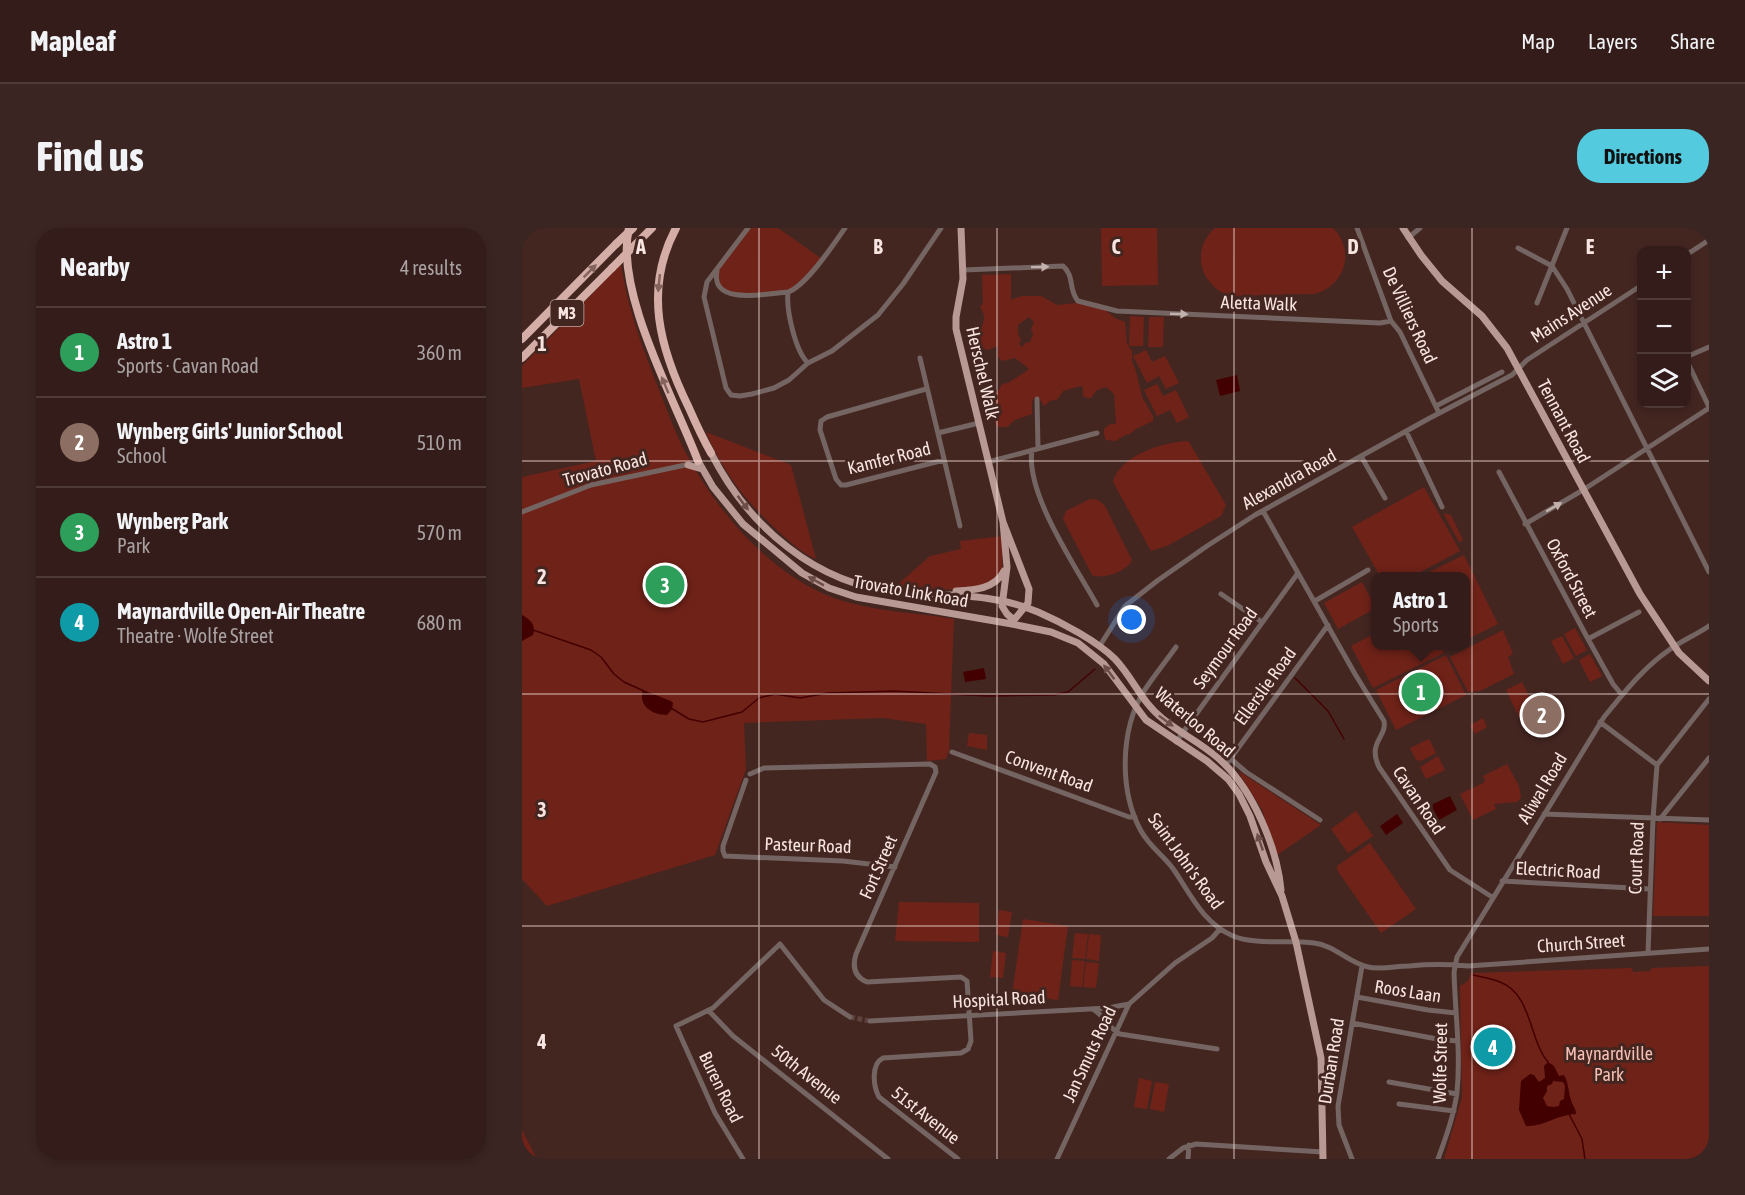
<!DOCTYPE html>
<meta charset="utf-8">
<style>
:root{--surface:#331c19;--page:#3b2522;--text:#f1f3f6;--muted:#a9a1a2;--line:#4e3a38;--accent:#54cade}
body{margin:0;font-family:"Asap Condensed",sans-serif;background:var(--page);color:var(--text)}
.controls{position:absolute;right:18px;top:18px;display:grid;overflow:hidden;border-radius:12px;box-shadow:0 3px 9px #0003}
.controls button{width:54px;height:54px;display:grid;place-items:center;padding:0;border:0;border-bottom:2px solid var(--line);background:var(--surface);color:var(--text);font:30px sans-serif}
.you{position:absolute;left:610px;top:392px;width:21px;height:21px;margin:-15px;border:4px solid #fff;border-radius:50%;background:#1a73e8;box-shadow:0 0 0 9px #1a73e833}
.badge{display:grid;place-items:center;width:39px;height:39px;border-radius:50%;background:var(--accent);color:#fff;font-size:20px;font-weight:700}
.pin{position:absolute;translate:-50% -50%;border:3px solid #fff;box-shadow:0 2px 6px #0006}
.popup{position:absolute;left:849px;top:344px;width:99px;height:78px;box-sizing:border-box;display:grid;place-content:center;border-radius:12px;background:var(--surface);filter:drop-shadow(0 2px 4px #0005);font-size:20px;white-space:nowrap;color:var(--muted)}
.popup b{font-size:22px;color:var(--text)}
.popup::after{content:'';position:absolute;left:50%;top:100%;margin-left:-12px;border:12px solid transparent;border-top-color:var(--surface)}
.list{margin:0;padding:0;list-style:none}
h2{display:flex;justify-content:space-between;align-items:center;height:78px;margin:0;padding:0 24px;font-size:26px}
h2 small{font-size:20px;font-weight:400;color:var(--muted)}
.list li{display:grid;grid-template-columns:39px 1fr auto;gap:18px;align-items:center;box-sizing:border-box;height:90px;padding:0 24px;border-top:2px solid var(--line)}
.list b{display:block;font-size:22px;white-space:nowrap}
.list p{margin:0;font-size:20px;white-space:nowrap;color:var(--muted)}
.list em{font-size:20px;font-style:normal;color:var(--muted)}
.icon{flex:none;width:33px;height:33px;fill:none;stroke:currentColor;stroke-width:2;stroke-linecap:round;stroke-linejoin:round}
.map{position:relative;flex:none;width:1187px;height:931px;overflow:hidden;border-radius:24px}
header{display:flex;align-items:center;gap:36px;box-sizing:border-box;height:84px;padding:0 30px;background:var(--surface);border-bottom:2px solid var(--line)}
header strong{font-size:28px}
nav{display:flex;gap:33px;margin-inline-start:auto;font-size:21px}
.intro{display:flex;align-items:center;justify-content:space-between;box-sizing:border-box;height:144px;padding:0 36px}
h1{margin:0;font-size:42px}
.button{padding:15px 27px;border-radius:24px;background:var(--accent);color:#111;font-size:21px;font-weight:700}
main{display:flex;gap:36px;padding:0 36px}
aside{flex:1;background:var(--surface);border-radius:24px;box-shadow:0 3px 9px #0003}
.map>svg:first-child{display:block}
</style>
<header>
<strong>Mapleaf</strong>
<nav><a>Map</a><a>Layers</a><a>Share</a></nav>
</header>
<div class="intro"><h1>Find us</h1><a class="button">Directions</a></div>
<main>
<aside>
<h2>Nearby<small>4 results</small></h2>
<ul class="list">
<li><span class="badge" style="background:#2e9e5b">1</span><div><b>Astro 1</b><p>Sports · Cavan Road</p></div><em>360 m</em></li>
<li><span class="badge" style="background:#8d6e63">2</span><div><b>Wynberg Girls' Junior School</b><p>School</p></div><em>510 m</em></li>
<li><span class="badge" style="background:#2e9e5b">3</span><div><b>Wynberg Park</b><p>Park</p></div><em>570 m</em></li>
<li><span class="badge" style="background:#0f9aa8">4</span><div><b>Maynardville Open-Air Theatre</b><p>Theatre · Wolfe Street</p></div><em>680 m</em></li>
</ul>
</aside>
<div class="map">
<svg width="1187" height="931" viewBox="0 0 1187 931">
<rect width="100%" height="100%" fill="#442621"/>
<path fill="#6f2218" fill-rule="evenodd" d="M 226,0 L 256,0 L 300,31 L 266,66 L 215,67 L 198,58 L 196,41 Z
M 579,0 L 635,0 L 636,57 L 580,58 Z
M 693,0 L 811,0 C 834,23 823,58 792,66 L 703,68 L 703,66 C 676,53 670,20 693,0 Z
M 99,36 C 105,79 121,121 137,162 C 146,184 154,208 166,229 C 196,284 244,340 302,366 C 341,383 390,384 432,391 L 427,520 L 428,520 L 424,531 L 405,533 L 404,496 L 361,490 L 222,495 L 224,541 L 193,627 L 25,678 L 0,651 L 0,249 L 74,233 L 57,151 L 0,160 L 0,138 Z
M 489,46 L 489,72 L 499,68 L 519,68 L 535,77 L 554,75 L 582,81 L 593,90 L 603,94 L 605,116 L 610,123 L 610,133 L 614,143 L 620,169 L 631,188 L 631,193 L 614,201 L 608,206 L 603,207 L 594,213 L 584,212 L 582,207 L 582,201 L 588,196 L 594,196 L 594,194 L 592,166 L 584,159 L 575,162 L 568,171 L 561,168 L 561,160 L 559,158 L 541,163 L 536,171 L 528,173 L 522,178 L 517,170 L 512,170 L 510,174 L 510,186 L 493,192 L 485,199 L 475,199 L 473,194 L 475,184 L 466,178 L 466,171 L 476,163 L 480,156 L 486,155 L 506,142 L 506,140 L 493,130 L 480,133 L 476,129 L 476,118 L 465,122 C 446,114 464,99 462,87 C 461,84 459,81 458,78 L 461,76 L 460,47 ZM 507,89 L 512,94 L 509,101 L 511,106 L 508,114 L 503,115 L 500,119 L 497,116 L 499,112 L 496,105 L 496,97 Z
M 608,88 L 622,89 L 621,118 L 607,118 Z
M 627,89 L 642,89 L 641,119 L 626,119 Z
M 624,122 L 630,134 L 643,128 L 657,155 L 644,161 L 637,148 L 625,155 L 611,128 Z
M 635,156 L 641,168 L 654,162 L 667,189 L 655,195 L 648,182 L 635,188 L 622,162 Z
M 184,204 L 269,237 L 294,331 C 280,325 268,314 257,304 C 225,275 200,243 184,204 Z
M 665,213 L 667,214 L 704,277 L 699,288 L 645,318 L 629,323 L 591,254 C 597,228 641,214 665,213 Z
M 902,259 L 938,323 L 891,348 L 858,348 L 830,299 Z
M 568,271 L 576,272 L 583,278 L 610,332 C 606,343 581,352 570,347 L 541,291 L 544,283 Z
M 921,285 L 929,287 L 941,312 L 937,314 Z
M 481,308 L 480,343 C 477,346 474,351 470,353 C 451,366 397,361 374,358 L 408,328 L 439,321 L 438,313 Z
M 942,327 L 976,396 L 944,412 L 944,348 L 899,348 Z
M 840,354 L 854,380 L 816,401 L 802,375 Z
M 1053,400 L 1065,422 L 1054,428 L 1042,406 Z
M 981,402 L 991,426 L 986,429 L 992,446 L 958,463 L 946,464 L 928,429 Z
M 854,405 L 854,418 L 918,418 L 922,425 L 851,460 L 829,418 Z
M 1040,408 L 1052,430 L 1041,436 L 1029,413 Z
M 1068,426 L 1080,448 L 1068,454 L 1057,432 Z
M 924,427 L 944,467 L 874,502 L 854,462 Z
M 1000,454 L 1020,495 L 1004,503 L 984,462 Z
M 961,490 L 965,499 L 953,506 L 948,497 Z
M 447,505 L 465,507 L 465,522 L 445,518 Z
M 907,511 L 914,525 L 899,533 L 894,532 L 888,520 Z
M 916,528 L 923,542 L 904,551 L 898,539 Z
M 985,536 L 997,558 L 999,570 L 995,574 L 972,576 L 974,581 L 951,592 L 938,566 L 961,555 L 963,552 L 961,548 Z
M 718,544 L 799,597 L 755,627 L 740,582 L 717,545 Z
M 834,583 L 851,608 L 826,625 L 809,601 Z
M 1135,594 L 1187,597 L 1187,688 L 1131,688 Z
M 848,615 L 894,681 L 859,705 L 815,642 L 815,638 Z
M 377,674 L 457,675 L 457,714 L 373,713 Z
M 477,682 L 490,684 L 486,709 L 474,707 Z
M 501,691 L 546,698 L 536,772 L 490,766 Z
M 553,705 L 566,706 L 563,731 L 550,730 Z
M 567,706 L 579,707 L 577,733 L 564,731 Z
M 471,723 L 484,725 L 481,750 L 468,749 Z
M 550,732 L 563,733 L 560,759 L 548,758 Z
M 564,734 L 577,735 L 574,760 L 561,759 Z
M 1187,738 L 1187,931 L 922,931 L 940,869 L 938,758 C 944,755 948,752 949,745 L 1110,740 L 1111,744 L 1129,743 L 1129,740 Z
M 617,850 L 630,853 L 625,881 L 612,879 Z
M 633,854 L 647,856 L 642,884 L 628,881 Z
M 0,902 L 15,931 L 0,931 Z"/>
<path fill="#430000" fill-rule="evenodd" d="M 715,147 L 718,163 L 698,168 L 694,152 Z
M 0,387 C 9,392 14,397 11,407 L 0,413 Z
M 462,440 L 464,451 L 443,454 L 441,444 Z
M 121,462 L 149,473 L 151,475 L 150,481 L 145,487 C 130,487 116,478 121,462 Z
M 928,568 L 935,582 L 917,592 L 909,577 Z
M 875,586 L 881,595 L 864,607 L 858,598 Z
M 1026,834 L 1032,838 L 1037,848 L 1042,847 C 1047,856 1046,863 1049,872 C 1050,877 1054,880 1054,886 C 1036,886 1022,899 1004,898 L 997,882 L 999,853 L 1008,846 L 1012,847 L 1017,854 L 1023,850 L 1022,838 ZM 1031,853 L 1041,854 L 1043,858 L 1042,871 L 1038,873 L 1037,878 L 1032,879 L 1025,878 L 1021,870 L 1025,863 L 1025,858 L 1030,856 Z"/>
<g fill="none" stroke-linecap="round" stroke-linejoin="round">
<path stroke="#430000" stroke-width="1.5" d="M 11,402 L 69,422 L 79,429 L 92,446 L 102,454 L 122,463
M 773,450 L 806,483 L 822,511
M 467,468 L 532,467 L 546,464 L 573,441
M 149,480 L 167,491 L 181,494 L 220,484 L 237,470 L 253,466 L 278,470 L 306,465 L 372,463 L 466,468
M 951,747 C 960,749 970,751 978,754 C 1010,766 1007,812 1026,834
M 1047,886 L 1060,911 L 1063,931"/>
<path stroke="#5f423e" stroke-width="5" stroke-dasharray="5 2.5" stroke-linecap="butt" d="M 328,789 L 348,793"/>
<path stroke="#746562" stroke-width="5" d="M 226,0 L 185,54 L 182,69 L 204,160 L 209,167 L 218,168 L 230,166 L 252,160 L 267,152 L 286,135 L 310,123 L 356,87 L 381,56 L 419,0
M 835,0 L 869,93 L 878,104 L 917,185
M 886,10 L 898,0
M 996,20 L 1030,38 L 1045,61 L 1187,344
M 1164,27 L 1187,12
M 441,42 L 541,38 C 553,48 546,62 556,73 L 595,83 L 858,95 L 869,93
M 195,43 C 188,79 247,65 266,64
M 1015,75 L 1045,0
M 1164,129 L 1187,119
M 398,130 L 438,298
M 1164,131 L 1187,179
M 286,135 C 273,123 264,81 266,64 C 284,58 312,16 323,0
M 404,161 L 305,189 L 299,193 L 298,202 L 314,251 L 319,257 L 324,257 L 422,232
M 515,171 L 516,220
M 914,178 L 980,144
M 884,203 L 920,279
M 416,205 L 457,195
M 510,222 C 503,265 554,339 575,377
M 839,228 L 863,270
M 466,234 L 575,205
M 977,244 L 1066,411 L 1091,456 L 1100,467
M 741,283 L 833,446 L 862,493 C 865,510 845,514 857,539 L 928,642 L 970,669
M 0,284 L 69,257 L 168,236
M 1003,296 L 1061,262 L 1187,180
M 699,366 L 740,394
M 793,373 L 846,342
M 1066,411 L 1117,384
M 577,419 L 603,378 L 635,353 L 685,318 L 733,287 L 794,253 L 906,191 L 990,147 L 1005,132 L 1120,57
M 654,419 C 644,433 632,448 622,463 C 598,502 597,563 619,603 C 628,619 642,628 652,642 C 669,667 681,695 711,708 C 731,717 770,712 792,715 C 812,717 827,735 846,739 C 859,742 874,738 887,738 C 907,736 926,736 946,738 L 1187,721
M 1078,494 L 1135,537
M 654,514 L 776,345
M 430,524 L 607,589 L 613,589
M 709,531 L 724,544 L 798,592
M 1135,537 L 1187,471
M 703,538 L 806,397
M 228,546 L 242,540 L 408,536 L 413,539 L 414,544 L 334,726 C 330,739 333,749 345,754 L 439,749 L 445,753 L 449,813 L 446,821 L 439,825 L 361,830 C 349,836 351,858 357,869 L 436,931
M 224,552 L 201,618 L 201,623 L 203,628 L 321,633 L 373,639
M 1022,586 L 1187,592
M 1138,591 L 1187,530
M 980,653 L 1128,661
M 1126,725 L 1131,591 L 1135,537
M 835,769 L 906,782 L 934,785
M 571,781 C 584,789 585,799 598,806 L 695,821
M 187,783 L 211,808 L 366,931
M 348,793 L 586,780 L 607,776
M 830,795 L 915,811 L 935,813
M 867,854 L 935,866
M 877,876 L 932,883
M 221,931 L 193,885 L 154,798 L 191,780 L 258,716 L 302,772 L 328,789
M 535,931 L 607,776 L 653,735 L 690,710 L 698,701
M 647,931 L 661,920 L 674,916 L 801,924
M 666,931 L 667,917
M 830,931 L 817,897 L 816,878 L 840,738
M 916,931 C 924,909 932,887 935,864 C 939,825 933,783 932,744 L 935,729 L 1082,489 C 1101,466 1121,440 1147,422 C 1159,413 1174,407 1187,398"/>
<path stroke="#b89993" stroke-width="7" d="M 439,0 L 441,51 L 434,89 L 434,101 L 481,294 L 507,361 L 506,375 L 492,392 L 485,386 L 480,378 L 485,339 L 481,294
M 881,0 L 899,27 L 920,53 L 960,88 L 985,120 L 1118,366 L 1157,425 L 1187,453
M 189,225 C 226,298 294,357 377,364 C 424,368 472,365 516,384 C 539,394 575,413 593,431 C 611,450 620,475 641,491 C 658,505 679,515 696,530 C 730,559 755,619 759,662
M 176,233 L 191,259 L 221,296 L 280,345 L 307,360 L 334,369 L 490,396 L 529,404 L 556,415 L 582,436 L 624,492 L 685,533 L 706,551 L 717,566 L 728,588 L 744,634 L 760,668 L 774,714 L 799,830 L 801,931
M 166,237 L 180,241
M 434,363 C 452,362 473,361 482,343"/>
<path stroke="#d3ada6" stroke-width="8" d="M 107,0 C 92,63 154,174 176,233
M 154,0 C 121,62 138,121 167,180 C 174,196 181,211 189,225
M 114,16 L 130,0
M 0,111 L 94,16
M 0,130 L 90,40
M 0,929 L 1,931"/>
<path stroke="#d3ada6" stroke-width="8" d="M 94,16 L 111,0
M 90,40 L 114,16"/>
</g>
<defs><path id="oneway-solid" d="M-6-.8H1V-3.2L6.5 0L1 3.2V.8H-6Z" transform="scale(1.5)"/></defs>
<g fill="#c3b1ae">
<use href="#oneway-solid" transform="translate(518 39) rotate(-1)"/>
<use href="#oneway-solid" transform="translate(657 86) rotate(2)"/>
<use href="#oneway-solid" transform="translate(1032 279) rotate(-30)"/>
</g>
<g fill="#84635d">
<use href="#oneway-solid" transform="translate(68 43) rotate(-45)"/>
<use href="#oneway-solid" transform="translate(137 55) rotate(96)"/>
<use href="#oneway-solid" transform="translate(143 157) rotate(-113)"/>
</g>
<g fill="#6d4e49">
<use href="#oneway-solid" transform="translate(221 275) rotate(53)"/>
<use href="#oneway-solid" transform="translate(294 353) rotate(-151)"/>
<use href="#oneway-solid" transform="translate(587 444) rotate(-127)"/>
<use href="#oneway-solid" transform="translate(644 493) rotate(37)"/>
<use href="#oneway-solid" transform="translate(738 614) rotate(-109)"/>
</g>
<path fill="none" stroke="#f8e4e0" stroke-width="1.5" stroke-opacity="0.55" d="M 237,0 L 237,931M 475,0 L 475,931M 712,0 L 712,931M 950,0 L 950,931M 0,233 L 1187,233M 0,466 L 1187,466M 0,698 L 1187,698"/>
<g text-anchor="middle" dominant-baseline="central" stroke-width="6" stroke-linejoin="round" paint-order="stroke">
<rect fill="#442621" stroke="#c2aba7" stroke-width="1.5" x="28.5" y="72" width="33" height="26" rx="4.5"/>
<g font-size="16" font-weight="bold" fill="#f8e4e0">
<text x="45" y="85">M3</text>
</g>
<g font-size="18" fill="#f8e4e0" stroke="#442621">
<text transform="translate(737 75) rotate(2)">Aletta Walk</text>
<text transform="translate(1049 85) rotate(-33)">Mains Avenue</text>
<text transform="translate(888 87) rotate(65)">De Villiers Road</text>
<text transform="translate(461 145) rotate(77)">Herschel Walk</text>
<text transform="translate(1042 193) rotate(62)">Tennant Road</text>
<text transform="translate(367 230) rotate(-14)">Kamfer Road</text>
<text transform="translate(83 241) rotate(-15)">Trovato Road</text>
<text transform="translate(767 251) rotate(-29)">Alexandra Road</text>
<text transform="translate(1050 350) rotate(62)">Oxford Street</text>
<text transform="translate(389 363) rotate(10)">Trovato Link Road</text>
<text transform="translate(703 420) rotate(-54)">Seymour Road</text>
<text transform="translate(743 458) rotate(-54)">Ellerslie Road</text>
<text transform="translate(673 494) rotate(40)">Waterloo Road</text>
<text transform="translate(527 543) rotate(20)">Convent Road</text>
<text transform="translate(1020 560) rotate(-59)">Aliwal Road</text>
<text transform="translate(897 572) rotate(56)">Cavan Road</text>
<text transform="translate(286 617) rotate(2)">Pasteur Road</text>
<text transform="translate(1114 630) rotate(-88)">Court Road</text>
<text transform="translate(664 633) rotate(54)">Saint John's Road</text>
<text transform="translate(356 639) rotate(-66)">Fort Street</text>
<text transform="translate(1036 642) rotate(3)">Electric Road</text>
<text transform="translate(1059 715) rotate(-4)">Church Street</text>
<text transform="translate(886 763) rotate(9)">Roos Laan</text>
<text transform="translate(477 771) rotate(-3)">Hospital Road</text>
<text transform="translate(567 826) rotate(-65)">Jan Smuts Road</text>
<text transform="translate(809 833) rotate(-81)">Durban Road</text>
<text transform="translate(918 835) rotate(-89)">Wolfe Street</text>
<text transform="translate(285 846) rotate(38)">50th Avenue</text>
<text transform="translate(199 859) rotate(64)">Buren Road</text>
<text transform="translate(404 887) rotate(38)">51st Avenue</text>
</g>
<g font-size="18" fill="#f4bfb5" stroke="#442621">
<text x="1087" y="825">Maynardville<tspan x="1087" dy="21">Park</tspan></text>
</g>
</g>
<g font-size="20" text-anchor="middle" font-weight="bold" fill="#f8e4e0" stroke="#442621" stroke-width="6" stroke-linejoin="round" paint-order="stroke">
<text x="119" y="26">A</text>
<text x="356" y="26">B</text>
<text x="594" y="26">C</text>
<text x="831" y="26">D</text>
<text x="1068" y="26">E</text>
<text x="20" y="123">1</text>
<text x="20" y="356">2</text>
<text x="20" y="589">3</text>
<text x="20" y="821">4</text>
</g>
</svg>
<div class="controls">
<button>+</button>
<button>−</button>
<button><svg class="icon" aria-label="layers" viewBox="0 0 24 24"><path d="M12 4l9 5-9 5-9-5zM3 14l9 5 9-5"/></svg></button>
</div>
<div class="you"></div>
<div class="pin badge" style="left:899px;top:464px;background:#2e9e5b">1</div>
<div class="popup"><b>Astro 1</b>Sports</div>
<div class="pin badge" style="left:1020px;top:487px;background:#8d6e63">2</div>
<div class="pin badge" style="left:143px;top:357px;background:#2e9e5b">3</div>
<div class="pin badge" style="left:971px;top:819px;background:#0f9aa8">4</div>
</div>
</main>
